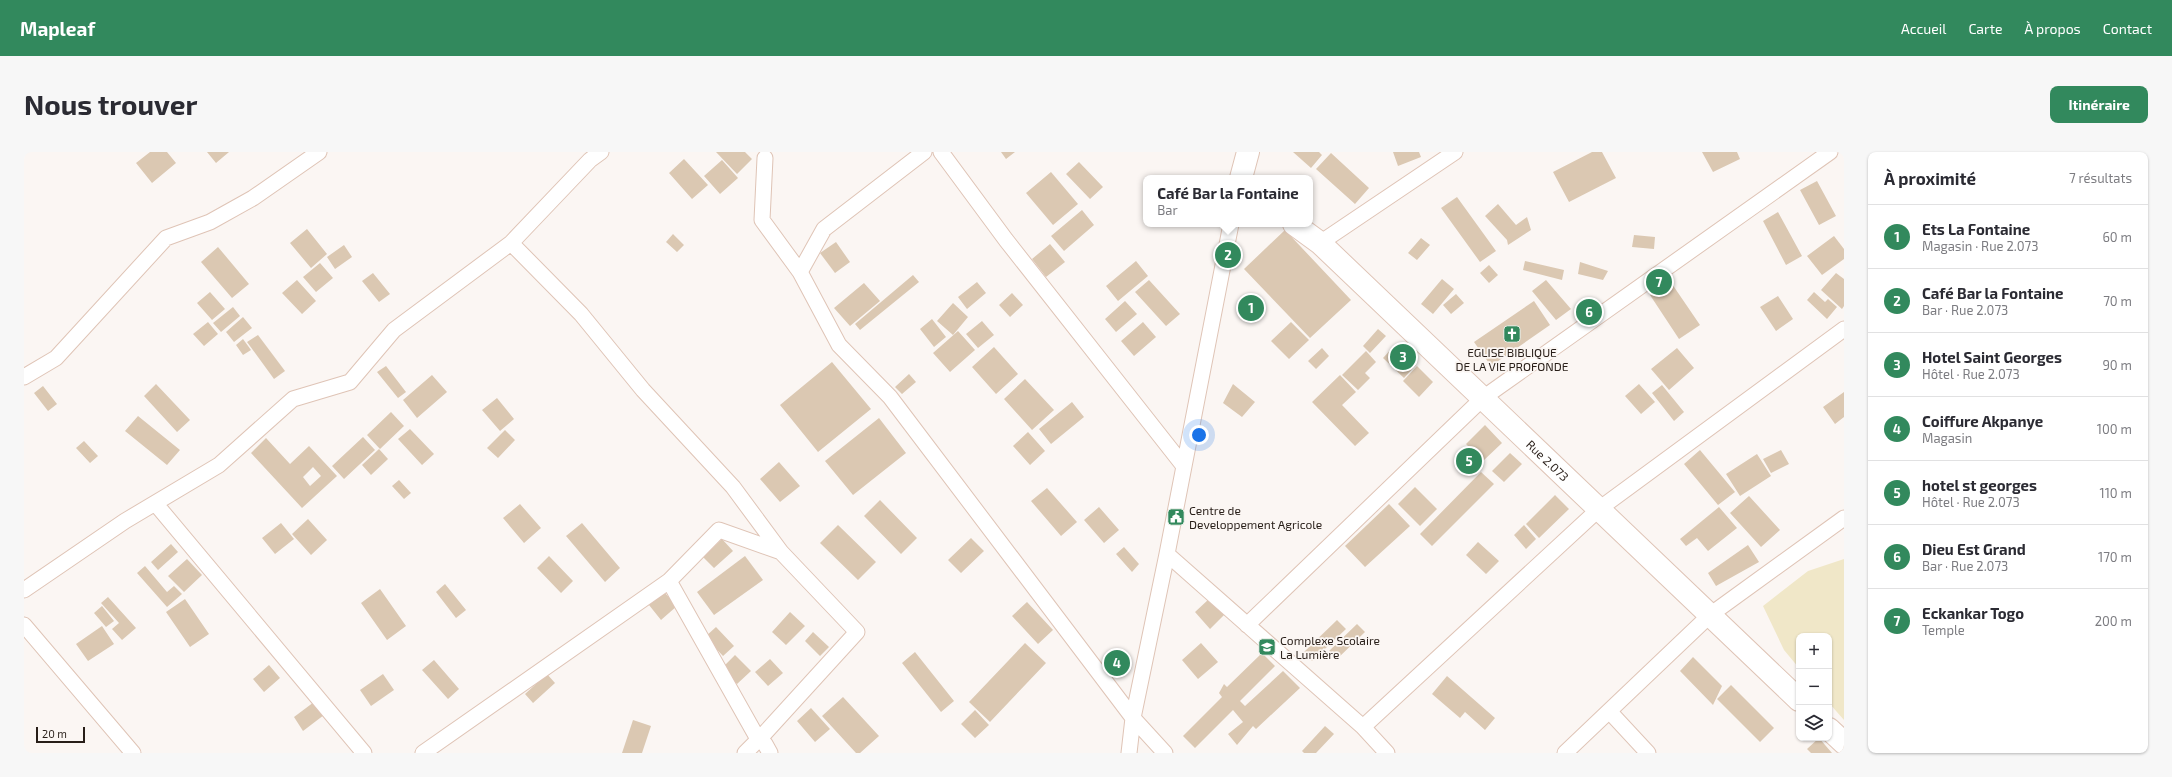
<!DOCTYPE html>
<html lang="fr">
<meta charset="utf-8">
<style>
:root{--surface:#fff;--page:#f7f7f7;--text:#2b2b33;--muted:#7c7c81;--line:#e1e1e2;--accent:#32895d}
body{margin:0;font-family:"Exo 2",sans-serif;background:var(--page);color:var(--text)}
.controls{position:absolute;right:12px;bottom:12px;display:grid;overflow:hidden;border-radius:8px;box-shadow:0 1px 3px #0004}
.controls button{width:36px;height:36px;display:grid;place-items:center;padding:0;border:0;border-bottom:1px solid var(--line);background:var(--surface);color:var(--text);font:20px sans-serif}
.scale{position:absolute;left:12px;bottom:10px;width:49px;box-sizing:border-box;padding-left:4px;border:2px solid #281e18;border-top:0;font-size:11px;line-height:14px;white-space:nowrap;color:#281e18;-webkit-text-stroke:3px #fbf6f3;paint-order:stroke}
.you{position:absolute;left:1175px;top:283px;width:14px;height:14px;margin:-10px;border:3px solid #fff;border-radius:50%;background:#1a73e8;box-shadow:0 0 0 6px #1a73e833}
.badge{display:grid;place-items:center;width:26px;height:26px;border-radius:50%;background:var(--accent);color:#fff;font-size:13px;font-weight:700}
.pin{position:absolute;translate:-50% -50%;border:2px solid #fff;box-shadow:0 1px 4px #0006}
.popup{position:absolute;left:1119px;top:23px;width:170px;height:52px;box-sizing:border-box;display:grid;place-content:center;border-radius:8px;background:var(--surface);filter:drop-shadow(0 1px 3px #0005);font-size:13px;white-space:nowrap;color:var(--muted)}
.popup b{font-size:15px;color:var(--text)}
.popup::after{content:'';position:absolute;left:50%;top:100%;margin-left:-8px;border:8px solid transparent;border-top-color:var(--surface)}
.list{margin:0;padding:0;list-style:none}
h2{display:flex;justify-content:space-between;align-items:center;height:52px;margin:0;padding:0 16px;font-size:17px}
h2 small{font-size:13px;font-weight:400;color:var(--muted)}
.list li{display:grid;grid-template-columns:26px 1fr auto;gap:12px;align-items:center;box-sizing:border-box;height:64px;padding:0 16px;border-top:1px solid var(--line)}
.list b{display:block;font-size:15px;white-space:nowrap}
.list p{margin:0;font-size:13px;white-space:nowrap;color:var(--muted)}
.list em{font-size:13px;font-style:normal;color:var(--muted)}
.icon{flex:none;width:22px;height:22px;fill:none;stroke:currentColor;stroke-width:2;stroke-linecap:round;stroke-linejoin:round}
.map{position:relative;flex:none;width:1820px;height:601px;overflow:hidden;border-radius:8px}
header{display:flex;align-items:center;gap:24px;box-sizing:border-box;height:56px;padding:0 20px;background:var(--accent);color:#fff}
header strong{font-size:19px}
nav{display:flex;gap:22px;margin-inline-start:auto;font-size:14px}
.intro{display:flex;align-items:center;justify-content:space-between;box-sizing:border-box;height:96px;padding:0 24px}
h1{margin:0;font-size:28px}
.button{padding:10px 18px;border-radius:8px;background:var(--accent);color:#fff;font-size:14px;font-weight:700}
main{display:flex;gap:24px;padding:0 24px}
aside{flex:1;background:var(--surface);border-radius:8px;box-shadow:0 1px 3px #0004}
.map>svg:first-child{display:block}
</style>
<header>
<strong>Mapleaf</strong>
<nav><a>Accueil</a><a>Carte</a><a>À propos</a><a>Contact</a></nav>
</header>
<div class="intro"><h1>Nous trouver</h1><a class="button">Itinéraire</a></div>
<main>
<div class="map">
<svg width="1820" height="601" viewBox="0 0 1820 601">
<rect width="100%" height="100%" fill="#fbf6f3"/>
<path fill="#f0e7c8" d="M 1820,407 L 1820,568 L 1805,551 L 1805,484 L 1775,484 L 1775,516 L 1760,498 L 1739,454 L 1784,419 Z"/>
<path fill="#dbc8b2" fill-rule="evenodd" d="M 126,0 L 143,0 L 152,11 L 128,31 L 112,11 Z
M 183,0 L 205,0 L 192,11 Z
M 692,0 L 721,0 L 728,7 L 713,22 Z
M 977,0 L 991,0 L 982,7 Z
M 1269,0 L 1295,0 L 1298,3 L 1287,16 Z
M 1369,0 L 1395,0 L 1397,5 L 1374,14 Z
M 1568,0 L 1578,0 L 1592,26 L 1545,50 L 1529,20 Z
M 1678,0 L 1713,0 L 1716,7 L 1689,20 Z
M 1307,1 L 1345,36 L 1331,52 L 1292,17 Z
M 660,7 L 684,33 L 668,47 L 645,21 Z
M 698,8 L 714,26 L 696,42 L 680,24 Z
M 1055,10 L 1079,35 L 1066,47 L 1042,22 Z
M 1027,20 L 1054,52 L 1029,73 L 1002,41 Z
M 1793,29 L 1812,64 L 1795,73 L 1776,38 Z
M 1433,45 L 1472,99 L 1456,110 L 1417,56 Z
M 1474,52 L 1492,73 L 1503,65 L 1507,78 L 1484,93 L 1483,88 L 1461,64 Z
M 1058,58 L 1070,73 L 1040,99 L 1027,84 Z
M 1754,60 L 1778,104 L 1762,113 L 1739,69 Z
M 283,77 L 303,102 L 287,116 L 266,91 Z
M 1261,78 L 1327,148 L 1286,186 L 1220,117 Z
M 649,82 L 660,93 L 653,100 L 642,90 Z
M 1610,83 L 1631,85 L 1630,97 L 1608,95 Z
M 1810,84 L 1820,97 L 1820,107 L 1798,123 L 1783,104 Z
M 1397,86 L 1406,93 L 1393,108 L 1384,101 Z
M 812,90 L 826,110 L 811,121 L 796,101 Z
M 1026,92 L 1041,110 L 1022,125 L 1008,107 Z
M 320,93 L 328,105 L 311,117 L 303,105 Z
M 194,95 L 225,132 L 208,146 L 177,110 Z
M 1112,109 L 1124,124 L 1094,149 L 1082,134 Z
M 1501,109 L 1540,118 L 1538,128 L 1499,118 Z
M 1556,110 L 1584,119 L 1579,128 L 1554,122 Z
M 296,111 L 309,126 L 292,140 L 279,125 Z
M 1465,113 L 1474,123 L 1465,131 L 1456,121 Z
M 349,121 L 366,142 L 355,150 L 338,129 Z
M 1812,121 L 1820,127 L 1820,154 L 1818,157 L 1797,138 Z
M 889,123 L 895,130 L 836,178 L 831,172 Z
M 1418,127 L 1430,137 L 1409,162 L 1397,152 Z
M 273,128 L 292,149 L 278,162 L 258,141 Z
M 1125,128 L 1156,162 L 1142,174 L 1111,140 Z
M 1522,128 L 1547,157 L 1532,168 L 1508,139 Z
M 1646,129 L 1676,173 L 1655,187 L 1626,143 Z
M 953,130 L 962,141 L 943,157 L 934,145 Z
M 840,131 L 856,149 L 826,174 L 810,156 Z
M 186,140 L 201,157 L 188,168 L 173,151 Z
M 1790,140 L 1801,150 L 1804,147 L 1813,155 L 1803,167 L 1783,148 Z
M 988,141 L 999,153 L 986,165 L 975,153 Z
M 1432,142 L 1440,151 L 1427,162 L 1419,153 Z
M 1754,144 L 1769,167 L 1752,179 L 1736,155 Z
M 1101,149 L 1113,162 L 1092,180 L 1081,167 Z
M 1510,149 L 1526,173 L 1467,214 L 1450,190 Z
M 929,151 L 944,165 L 929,183 L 913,169 Z
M 209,155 L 216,164 L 197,180 L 189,171 Z
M 219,165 L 228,176 L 210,190 L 202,180 Z
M 908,167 L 922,185 L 910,195 L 896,177 Z
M 958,169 L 970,183 L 954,196 L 942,182 Z
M 184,170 L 194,182 L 180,194 L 169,182 Z
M 1119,170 L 1132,185 L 1110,204 L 1097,189 Z
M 1267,170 L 1285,188 L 1265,207 L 1247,189 Z
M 1354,177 L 1362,184 L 1346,201 L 1339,194 Z
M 934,179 L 951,198 L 926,220 L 909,201 Z
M 234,183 L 261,219 L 250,227 L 223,190 Z
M 219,187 L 227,198 L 219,203 L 212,193 Z
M 1371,193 L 1392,213 L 1380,226 L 1359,206 Z
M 970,195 L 994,222 L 972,242 L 948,215 Z
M 1298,196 L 1305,204 L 1292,217 L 1284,209 Z
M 1653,196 L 1670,216 L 1645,238 L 1627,217 Z
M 1342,199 L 1352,210 L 1341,221 L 1346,226 L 1334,238 L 1318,223 Z
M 808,210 L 847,257 L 794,300 L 756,253 Z
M 362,214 L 382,240 L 374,246 L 353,220 Z
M 1393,214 L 1409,230 L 1395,245 L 1379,229 Z
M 885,222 L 892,230 L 878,242 L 871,235 Z
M 408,223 L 423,240 L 393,266 L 379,248 Z
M 1316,223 L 1332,240 L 1318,253 L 1345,281 L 1331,294 L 1288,250 Z
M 1001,227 L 1030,258 L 1008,278 L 980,247 Z
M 132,232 L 166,268 L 153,280 L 120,244 Z
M 1209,232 L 1231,250 L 1218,265 L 1199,251 Z
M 1615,232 L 1631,250 L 1617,262 L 1601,244 Z
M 1638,233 L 1660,260 L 1650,269 L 1628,241 Z
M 19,234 L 33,252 L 24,259 L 10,241 Z
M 1820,240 L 1820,265 L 1811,272 L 1799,255 Z
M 473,246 L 490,267 L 476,279 L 458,258 Z
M 1048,250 L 1060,265 L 1027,292 L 1015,277 Z
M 367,260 L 380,274 L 356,297 L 343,283 Z
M 114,264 L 156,298 L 143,313 L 101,279 Z
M 855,266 L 882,301 L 829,343 L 801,309 Z
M 1461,273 L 1478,291 L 1459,309 L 1442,292 Z
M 386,277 L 410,302 L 398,313 L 374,287 Z
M 481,278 L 491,288 L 474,306 L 463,296 Z
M 1004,280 L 1021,299 L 1006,313 L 989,294 Z
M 339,285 L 351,298 L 320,327 L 308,314 Z
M 242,286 L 266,312 L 285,294 L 313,324 L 278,356 L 227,301 ZM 289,315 L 297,324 L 286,334 L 279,325 Z
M 60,289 L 74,304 L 66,311 L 52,296 Z
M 355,297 L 364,307 L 347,323 L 338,313 Z
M 1676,298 L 1711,340 L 1694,353 L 1660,312 Z
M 1757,298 L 1765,312 L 1747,321 L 1739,307 Z
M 1486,301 L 1498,312 L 1480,330 L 1468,319 Z
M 1733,302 L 1747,324 L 1716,344 L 1702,322 Z
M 755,310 L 776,334 L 756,350 L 736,327 Z
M 1457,320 L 1470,332 L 1408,394 L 1396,382 Z
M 375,328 L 387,341 L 380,347 L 368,334 Z
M 1391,335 L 1413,357 L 1396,374 L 1374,352 Z
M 1023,336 L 1053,370 L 1037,384 L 1007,349 Z
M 1531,343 L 1545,357 L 1515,386 L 1502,372 Z
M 1725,344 L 1756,378 L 1737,395 L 1706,361 Z
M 856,348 L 893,386 L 877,402 L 840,364 Z
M 496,352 L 517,376 L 500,391 L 479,366 Z
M 1365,352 L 1386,374 L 1341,415 L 1321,394 Z
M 1075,355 L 1095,378 L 1080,391 L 1060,368 Z
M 1695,355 L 1713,376 L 1684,399 L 1673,386 L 1662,394 L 1656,387 Z
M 284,367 L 303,388 L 287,403 L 268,382 Z
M 257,371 L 270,387 L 251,402 L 238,386 Z
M 558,371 L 596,416 L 581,430 L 542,384 Z
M 814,373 L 852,410 L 834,428 L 796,391 Z
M 1500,373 L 1512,387 L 1502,397 L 1490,383 Z
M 947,386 L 960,399 L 937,421 L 924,408 Z
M 698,387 L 709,399 L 690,416 L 679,405 Z
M 1454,390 L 1475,409 L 1462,422 L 1442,403 Z
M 147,392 L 154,400 L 134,418 L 127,410 Z
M 1724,393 L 1735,410 L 1692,434 L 1684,421 Z
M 1100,395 L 1115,412 L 1108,420 L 1092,402 Z
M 525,404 L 549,429 L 537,441 L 513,416 Z
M 721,404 L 739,428 L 690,463 L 673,440 Z
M 163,407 L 178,423 L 160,440 L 144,424 Z
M 121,414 L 143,440 L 150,434 L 158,442 L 143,455 L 113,421 Z
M 421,432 L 442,458 L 432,466 L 412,440 Z
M 356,437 L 382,474 L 363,488 L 337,451 Z
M 640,440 L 653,454 L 637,468 L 625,453 Z
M 84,445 L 112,476 L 98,488 L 88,477 L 95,471 L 77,451 Z
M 161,447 L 185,482 L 166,495 L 142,460 Z
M 1185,447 L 1200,463 L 1186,477 L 1171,460 Z
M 1003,450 L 1029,478 L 1014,492 L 988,464 Z
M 78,454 L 90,469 L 82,475 L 70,461 Z
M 766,460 L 781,474 L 762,493 L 748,480 Z
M 1313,468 L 1322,477 L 1288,509 L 1280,500 Z
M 1333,472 L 1341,480 L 1313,507 L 1305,499 Z
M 78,474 L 90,492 L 64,509 L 52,492 Z
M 692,475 L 710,494 L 699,504 L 681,485 Z
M 789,480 L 805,495 L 796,504 L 781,489 Z
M 1001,491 L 1022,511 L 966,570 L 945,550 Z
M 1177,491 L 1194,510 L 1174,527 L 1158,508 Z
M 891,500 L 930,549 L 917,560 L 878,511 Z
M 1238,501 L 1251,514 L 1216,549 L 1221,554 L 1259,519 L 1276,536 L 1232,577 L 1229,574 L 1213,593 L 1204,582 L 1219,570 L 1209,558 L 1171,596 L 1159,584 L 1198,545 L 1195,541 L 1200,532 L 1203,535 Z
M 711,503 L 727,519 L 713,532 L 697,517 Z
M 1669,505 L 1698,534 L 1689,553 L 1656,519 Z
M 746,507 L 759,521 L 744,534 L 731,520 Z
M 410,508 L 435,537 L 424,547 L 398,518 Z
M 245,513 L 256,526 L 240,540 L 229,527 Z
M 359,522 L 370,538 L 347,554 L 336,538 Z
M 523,522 L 531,531 L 509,551 L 501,542 Z
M 1423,524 L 1471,566 L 1461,578 L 1441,560 L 1436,566 L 1408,542 Z
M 1707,533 L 1750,576 L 1736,590 L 1693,547 Z
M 819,545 L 855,584 L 836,601 L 832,601 L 798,564 Z
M 290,550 L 300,563 L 279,579 L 270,565 Z
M 787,556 L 806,577 L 791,590 L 773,569 Z
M 951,558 L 965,573 L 951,586 L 937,572 Z
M 609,568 L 627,574 L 618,601 L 598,601 Z
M 1301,574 L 1310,582 L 1292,601 L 1280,601 L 1278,599 Z
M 1795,586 L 1808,601 L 1787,601 L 1783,597 Z"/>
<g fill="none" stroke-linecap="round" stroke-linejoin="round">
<defs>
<path id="street" d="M 917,0 L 982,88 L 1159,313
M 741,6 L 738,68 L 776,120 L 815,193 L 866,245 L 1109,566 L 1141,601
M 487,91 L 557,162 L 619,238 L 709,335 L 757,400 L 833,480 L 740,582 L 721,601
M 1296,91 L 1431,0
M 776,120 L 800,77 L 900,0
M 0,225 L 32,206 L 142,86 L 186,70 L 229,46 L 295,0
M 131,351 L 340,601
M 1143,402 L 1339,575 L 1363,601
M 645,429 L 734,587 L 741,592 L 746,601
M 0,438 L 101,369 L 195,313 L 269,247 L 326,230 L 370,178 L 487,91 L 566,8 L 577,0
M 0,473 L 109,601
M 1223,473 L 1459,246 L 1806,0
M 1585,559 L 1624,601
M 1339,575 L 1575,357 L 1820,177
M 399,601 L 645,429 L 695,378 L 757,400
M 1105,601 L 1109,566 L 1143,402 L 1207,72
M 1541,601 L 1686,463 L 1820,366"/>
<g id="secondary">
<path d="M 1217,26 L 1224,0"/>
<path id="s1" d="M 1270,72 L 1296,91 L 1775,548"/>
<path d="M 1805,577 L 1820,591"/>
</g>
</defs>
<use href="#street" stroke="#dfc4b6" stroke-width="17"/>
<use href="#secondary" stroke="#dfc4b6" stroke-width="24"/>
<use href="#street" stroke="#fff" stroke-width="15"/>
<use href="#secondary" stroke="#fff" stroke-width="22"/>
</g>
<defs>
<symbol id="church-square" viewBox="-11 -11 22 22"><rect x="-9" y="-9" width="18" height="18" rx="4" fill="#32895d" stroke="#fbf6f3"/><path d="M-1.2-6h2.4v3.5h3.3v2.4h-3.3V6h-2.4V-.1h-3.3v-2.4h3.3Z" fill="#fff"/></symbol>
<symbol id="civic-square" viewBox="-11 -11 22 22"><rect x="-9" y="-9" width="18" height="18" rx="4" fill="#32895d" stroke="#fbf6f3"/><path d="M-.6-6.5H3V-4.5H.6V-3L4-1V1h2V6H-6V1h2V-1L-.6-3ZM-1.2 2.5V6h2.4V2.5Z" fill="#fff"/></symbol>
<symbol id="school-square" viewBox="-11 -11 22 22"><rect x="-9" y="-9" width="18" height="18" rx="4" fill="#32895d" stroke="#fbf6f3"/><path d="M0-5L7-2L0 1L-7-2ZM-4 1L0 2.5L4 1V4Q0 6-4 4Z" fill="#fff"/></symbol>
</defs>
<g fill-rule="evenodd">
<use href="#church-square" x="1478" y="172" width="20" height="20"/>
<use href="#civic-square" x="1142" y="355" width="20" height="20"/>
<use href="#school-square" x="1233" y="485" width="20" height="20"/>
</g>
<g text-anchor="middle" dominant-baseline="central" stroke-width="3.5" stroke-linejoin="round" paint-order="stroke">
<g font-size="12" fill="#281e18" stroke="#fbf6f3" text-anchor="start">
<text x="1488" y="200" text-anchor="middle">EGLISE BIBLIQUE<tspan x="1488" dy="14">DE LA VIE PROFONDE</tspan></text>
<text x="1165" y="358">Centre de<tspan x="1165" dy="14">Developpement Agricole</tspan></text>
<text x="1256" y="488">Complexe Scolaire<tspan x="1256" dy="14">La Lumière</tspan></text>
</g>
<g font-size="12" fill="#281e18" stroke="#fbf6f3">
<text stroke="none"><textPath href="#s1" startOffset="347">Rue 2.073</textPath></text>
</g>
</g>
</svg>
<div class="controls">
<button>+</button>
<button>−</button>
<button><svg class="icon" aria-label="layers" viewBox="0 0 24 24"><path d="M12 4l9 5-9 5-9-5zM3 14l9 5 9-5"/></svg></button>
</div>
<div class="scale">20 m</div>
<div class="you"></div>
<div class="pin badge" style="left:1227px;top:156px">1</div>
<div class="pin badge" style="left:1204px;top:103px">2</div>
<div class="popup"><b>Café Bar la Fontaine</b>Bar</div>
<div class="pin badge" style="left:1379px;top:205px">3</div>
<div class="pin badge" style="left:1093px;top:511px">4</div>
<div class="pin badge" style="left:1445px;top:309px">5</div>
<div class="pin badge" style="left:1565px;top:160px">6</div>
<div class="pin badge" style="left:1635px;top:130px">7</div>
</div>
<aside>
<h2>À proximité<small>7 résultats</small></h2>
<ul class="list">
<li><span class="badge">1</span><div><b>Ets La Fontaine</b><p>Magasin · Rue 2.073</p></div><em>60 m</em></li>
<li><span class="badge">2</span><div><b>Café Bar la Fontaine</b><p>Bar · Rue 2.073</p></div><em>70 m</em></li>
<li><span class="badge">3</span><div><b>Hotel Saint Georges</b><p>Hôtel · Rue 2.073</p></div><em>90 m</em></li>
<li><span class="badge">4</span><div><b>Coiffure Akpanye</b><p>Magasin</p></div><em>100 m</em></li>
<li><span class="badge">5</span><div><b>hotel st georges</b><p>Hôtel · Rue 2.073</p></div><em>110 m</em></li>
<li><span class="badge">6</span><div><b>Dieu Est Grand</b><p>Bar · Rue 2.073</p></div><em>170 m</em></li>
<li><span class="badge">7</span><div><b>Eckankar Togo</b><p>Temple</p></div><em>200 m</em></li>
</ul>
</aside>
</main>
